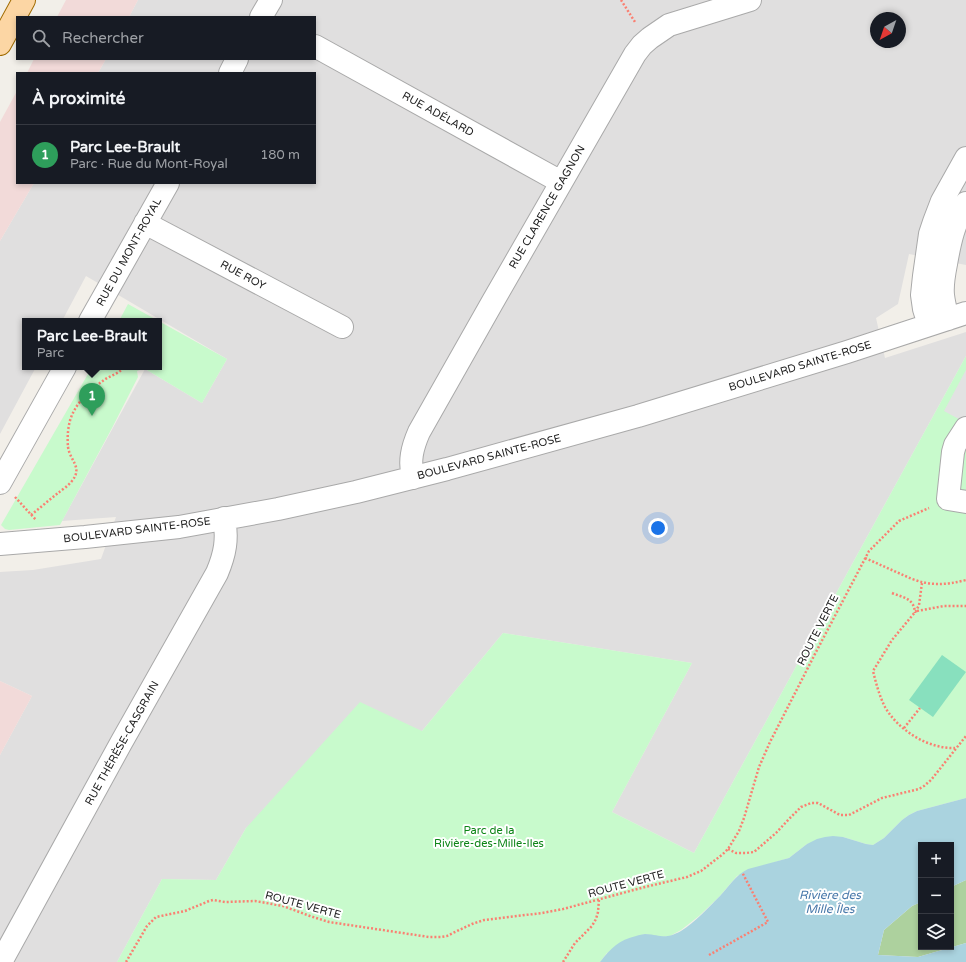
<!DOCTYPE html>
<html lang="fr">
<meta charset="utf-8">
<style>
:root{--surface:#171b24;--page:#242831;--text:#f1f3f6;--muted:#9ea1a6;--line:#363941;--accent:#7c3aed}
body{margin:0;font-family:"Varela Round",sans-serif;background:var(--page);color:var(--text)}
.controls{position:absolute;right:12px;bottom:12px;display:grid;overflow:hidden;border-radius:0px;box-shadow:0 2px 6px #0003}
.controls button{width:36px;height:36px;display:grid;place-items:center;padding:0;border:0;border-bottom:1px solid var(--line);background:var(--surface);color:var(--text);font:20px sans-serif}
.compass{position:absolute;left:870px;top:12px;width:36px;height:36px;border-radius:50%;background:var(--surface);box-shadow:0 2px 6px #0003;rotate:220deg}
.you{position:absolute;left:658px;top:528px;width:14px;height:14px;margin:-10px;border:3px solid #fff;border-radius:50%;background:#1a73e8;box-shadow:0 0 0 6px #1a73e833}
.badge{display:grid;place-items:center;width:26px;height:26px;border-radius:50%;background:var(--accent);color:#fff;font-size:13px;font-weight:700}
.pin{position:absolute;translate:-50% -33px;filter:drop-shadow(0 1px 2px #0008)}
.pin::after{content:'';position:absolute;top:21px;width:14px;height:12px;background:inherit;clip-path:polygon(0 0,100% 0,50% 100%)}
.popup{position:absolute;left:22px;top:318px;width:140px;height:52px;box-sizing:border-box;display:grid;place-content:center;border-radius:0px;background:var(--surface);filter:drop-shadow(0 1px 3px #0005);font-size:13px;white-space:nowrap;color:var(--muted)}
.popup b{font-size:15px;color:var(--text)}
.popup::after{content:'';position:absolute;left:50%;top:100%;margin-left:-8px;border:8px solid transparent;border-top-color:var(--surface)}
.list{margin:0;padding:0;list-style:none}
h2{display:flex;justify-content:space-between;align-items:center;height:52px;margin:0;padding:0 16px;font-size:17px}
h2 small{font-size:13px;font-weight:400;color:var(--muted)}
.list li{display:grid;grid-template-columns:26px 1fr auto;gap:12px;align-items:center;box-sizing:border-box;height:60px;padding:0 16px;border-top:1px solid var(--line)}
.list b{display:block;font-size:15px;white-space:nowrap}
.list p{margin:0;font-size:13px;white-space:nowrap;color:var(--muted)}
.list em{font-size:13px;font-style:normal;color:var(--muted)}
.icon{flex:none;width:22px;height:22px;fill:none;stroke:currentColor;stroke-width:2;stroke-linecap:round;stroke-linejoin:round}
.map{position:relative;flex:none;width:966px;height:962px;overflow:hidden}
.search{position:absolute;background:var(--surface);box-shadow:0 2px 6px #0003;left:16px;top:16px;width:300px;height:44px;display:flex;align-items:center;gap:10px;box-sizing:border-box;padding:0 14px;border-radius:0px;color:var(--muted);font-size:15px}
.panel{position:absolute;background:var(--surface);box-shadow:0 2px 6px #0003;left:16px;top:72px;width:300px;height:112px;border-radius:0px}
.map>svg:first-child{display:block}
</style>
<div class="map">
<svg width="966" height="962" viewBox="0 0 966 962">
<rect width="100%" height="100%" fill="#f2efe9"/>
<path fill="#e0dfdf" fill-rule="evenodd" d="M 138,0 L 966,0 L 966,265 L 909,254 L 898,304 L 876,318 L 885,358 L 966,332 L 966,356 L 694,853 L 612,812 L 692,663 L 503,633 L 422,731 L 246,828 L 216,880 L 162,879 L 117,962 L 0,962 L 0,755 L 32,696 L 0,681 L 0,572 L 33,570 L 101,559 L 116,517 L 62,521 L 145,369 L 202,403 L 227,359 L 86,276 L 62,321 L 25,321 L 25,367 L 36,367 L 0,434 L 0,241 L 34,183 L 315,183 L 315,73 L 98,73 L 106,59 L 315,59 L 315,17 L 129,17 ZM 876,18 L 900,18 L 900,42 L 876,42 Z"/>
<path fill="#f2dad9" d="M 66,0 L 138,0 L 129,17 L 57,17 Z
M 34,59 L 106,59 L 98,73 L 27,73 Z
M 17,91 L 17,183 L 34,183 L 0,241 L 0,122 Z
M 0,681 L 32,696 L 0,755 Z"/>
<path fill="#add19e" d="M 966,880 L 966,943 L 918,957 L 878,955 L 884,930 L 912,906 L 921,902 L 921,947 L 951,947 L 951,887 Z"/>
<path fill="#c8facc" d="M 128,304 L 227,359 L 202,403 L 145,369 L 142,369 L 137,371 L 138,377 L 112,428 L 60,525 L 9,530 L 5,529 L 1,525 L 92,367 L 159,367 L 159,321 L 119,321 Z
M 966,356 L 966,798 L 917,811 L 909,815 L 902,820 L 884,838 L 873,845 L 866,844 L 843,837 L 807,844 L 789,858 L 775,862 L 737,876 L 719,897 L 699,916 L 681,930 L 670,936 L 662,937 L 644,934 L 607,953 L 600,962 L 117,962 L 162,879 L 216,880 L 246,828 L 360,702 L 422,731 L 503,633 L 692,663 L 612,812 L 694,853 Z"/>
<path fill="#88e0be" d="M 942,655 L 966,672 L 933,717 L 909,700 Z"/>
<path fill="#e2e2e2" d="M 966,370 L 966,423 L 944,411 Z"/>
<path fill="#aad3df" d="M 966,798 L 966,880 L 951,887 L 951,845 L 921,845 L 921,902 L 912,906 L 884,930 L 878,955 L 918,957 L 966,943 L 966,962 L 600,962 C 611,948 619,940 636,936 C 639,935 643,934 645,934 C 662,935 664,940 681,931 C 695,922 708,908 720,896 C 729,886 736,875 748,869 L 789,858 L 807,844 L 817,839 L 825,837 L 833,836 L 843,837 L 866,844 L 873,845 L 884,838 L 902,820 L 909,815 L 917,811 Z"/>
<g fill="none" stroke-linecap="round" stroke-linejoin="round">
<defs>
<path id="minor" d="M 261,17 L 271,0
M 315,46 L 561,182
M 230,73 L 237,59
M 145,223 L 342,327
M 948,319 C 946,311 944,304 943,295 C 942,285 944,274 946,264 C 950,241 954,223 966,203
M 90,321 L 168,183
M 929,325 L 924,309 L 922,295 L 924,276 L 930,234 L 934,222 L 942,201 L 966,158
M 966,428 L 955,445 L 953,452 L 948,499 L 966,502
M 413,478 C 409,461 412,448 419,432 L 492,303 L 635,54 L 642,45 L 650,38 L 669,25 L 750,0
M 0,483 L 65,367
M 0,544 L 85,537 L 179,527 L 278,509 L 356,492 L 447,469 L 638,416 L 847,352 L 966,313
M 1,962 L 121,743 L 217,573 C 225,554 228,539 224,518"/>
<path id="major" d="M 0,44 L 24,0"/>
</defs>
<use href="#minor" stroke="#a9a9a9" stroke-width="24"/>
<use href="#major" stroke="#a06b00" stroke-width="24"/>
<path stroke="#fa8072" stroke-width="2.5" stroke-dasharray="2 2" stroke-linecap="butt" d="M 621,0 L 635,22
M 15,497 L 36,520
M 31,515 C 40,508 49,500 58,493 C 62,490 68,486 72,481 C 83,467 70,461 68,447 C 67,436 68,421 74,411 C 80,399 93,388 104,380 C 111,375 119,374 124,367
M 865,558 L 912,579 C 931,586 946,585 966,580
M 922,583 L 919,605 L 916,611 L 892,640 L 873,671 C 876,683 879,695 885,707 C 898,730 928,749 955,748
M 892,593 C 904,598 914,598 915,613
M 917,611 L 944,606 L 966,606
M 904,728 L 920,708
M 728,849 L 736,853 L 746,853 L 754,852 L 776,833 L 789,819 L 801,807 L 811,803 L 818,803 L 840,815 L 849,815 L 882,798 L 919,789 L 924,786 L 931,780 L 966,736
M 709,955 L 768,922 L 742,872
M 126,962 L 147,926 L 156,917 L 185,911 L 209,901 L 213,900 L 225,902 L 255,901 L 272,904 L 283,906 L 310,916 L 329,922 L 429,937 L 441,937 L 447,936 L 455,932 L 472,924 L 484,920 L 542,913 L 563,909 L 645,887 L 687,877 L 701,871 L 723,854 L 728,849 L 739,831 L 744,818 L 759,767 L 770,742 L 816,652 L 869,551 L 899,521 L 929,508
M 563,962 L 575,943 L 592,926 L 596,919 L 598,912 L 599,899"/>
<use href="#minor" stroke="#fff" stroke-width="22"/>
<use href="#major" stroke="#fcd6a4" stroke-width="22"/>
</g>
<g text-anchor="middle" dominant-baseline="central" stroke-width="4" stroke-linejoin="round" paint-order="stroke">
<g font-size="11" fill="#222" stroke="#fff">
<text transform="translate(438 114) rotate(29)">RUE ADÉLARD</text>
<text transform="translate(547 207) rotate(-60)">RUE CLARENCE GAGNON</text>
<text transform="translate(129 252) rotate(-61)">RUE DU MONT-ROYAL</text>
<text transform="translate(243 275) rotate(28)">RUE ROY</text>
<text transform="translate(800 366) rotate(-17)">BOULEVARD SAINTE-ROSE</text>
<text transform="translate(489 457) rotate(-15)">BOULEVARD SAINTE-ROSE</text>
<text transform="translate(137 530) rotate(-7)">BOULEVARD SAINTE-ROSE</text>
<text transform="translate(818 630) rotate(-63)">ROUTE VERTE</text>
<text transform="translate(122 743) rotate(-61)">RUE THÉRÈSE-CASGRAIN</text>
<text transform="translate(626 884) rotate(-15)">ROUTE VERTE</text>
<text transform="translate(303 905) rotate(15)">ROUTE VERTE</text>
</g>
<g font-size="11" fill="#0c8416" stroke="#fff">
<text x="489" y="830">Parc de la<tspan x="489" dy="13">Rivière-des-Mille-Iles</tspan></text>
</g>
<g font-size="12" font-style="italic" fill="#4a7aab" stroke="#fff">
<text x="830" y="895">Rivière des<tspan x="830" dy="14">Mille Îles</tspan></text>
</g>
</g>
</svg>
<div class="controls">
<button>+</button>
<button>−</button>
<button><svg class="icon" aria-label="layers" viewBox="0 0 24 24"><path d="M12 4l9 5-9 5-9-5zM3 14l9 5 9-5"/></svg></button>
</div>
<svg class="compass" viewBox="-18 -18 36 36"><path d="M0-13l5 13h-10z" fill="#e53935"/><path d="M0 13l5-13h-10z" fill="#9ea1a6"/></svg>
<div class="you"></div>
<div class="pin badge" style="left:92px;top:416px;background:#2e9e5b">1</div>
<div class="popup"><b>Parc Lee-Brault</b>Parc</div>
<div class="search"><svg class="icon" aria-label="search" viewBox="0 0 24 24"><circle cx="10" cy="10" r="6"/><path d="M15 15l6 6"/></svg>Rechercher</div>
<section class="panel">
<h2>À proximité<small></small></h2>
<ul class="list">
<li><span class="badge" style="background:#2e9e5b">1</span><div><b>Parc Lee-Brault</b><p>Parc · Rue du Mont-Royal</p></div><em>180 m</em></li>
</ul>
</section>
</div>
